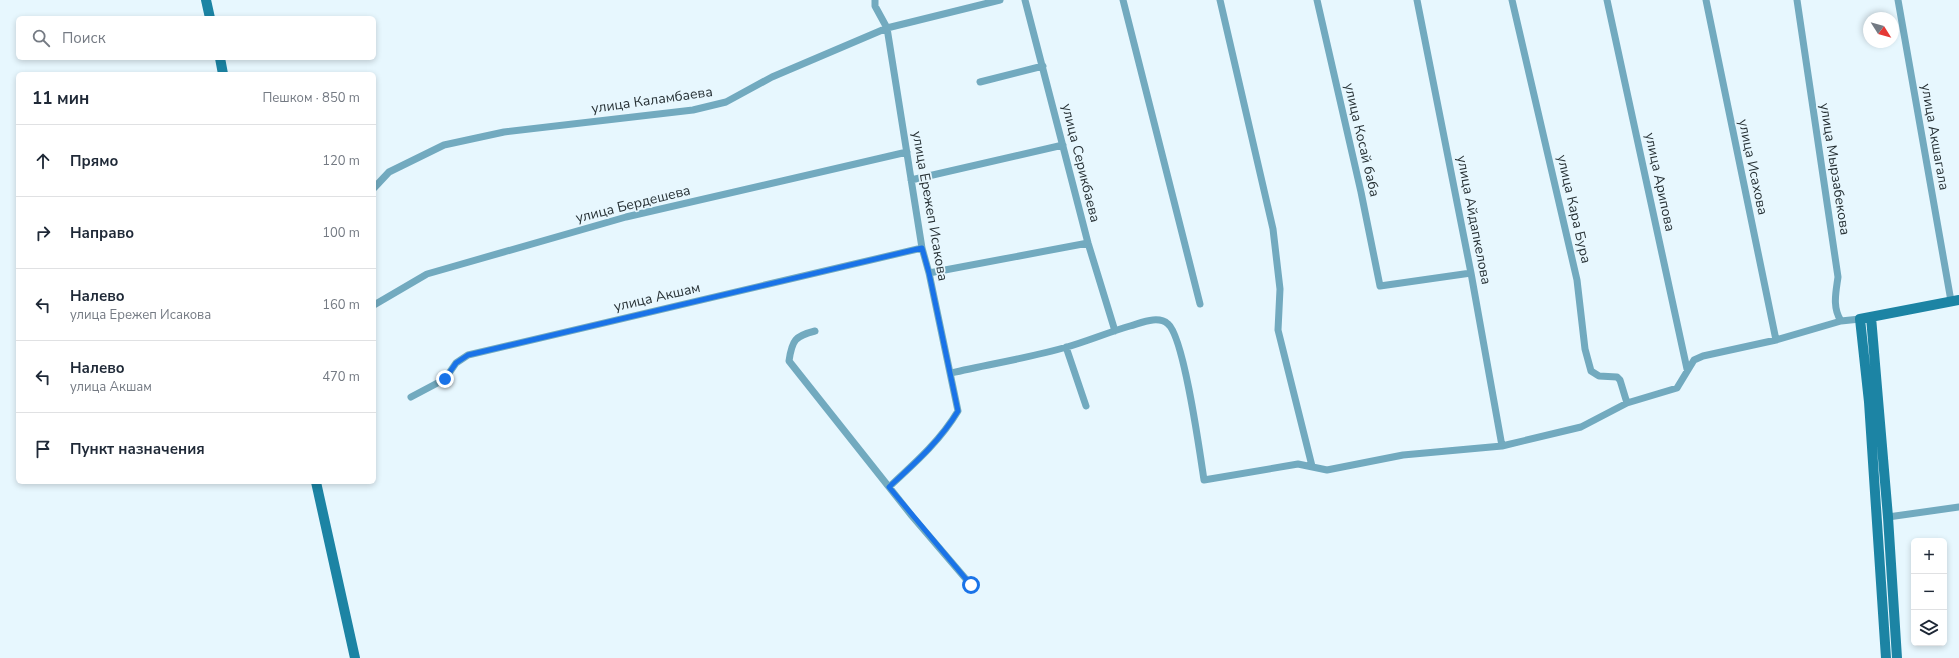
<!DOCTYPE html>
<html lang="ru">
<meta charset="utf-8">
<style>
:root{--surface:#fff;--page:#f6f6f7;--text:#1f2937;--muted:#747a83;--line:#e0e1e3}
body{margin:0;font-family:"Nunito Sans",sans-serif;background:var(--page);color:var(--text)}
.controls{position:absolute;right:12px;bottom:12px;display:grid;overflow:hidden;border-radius:6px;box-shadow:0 2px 6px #0003}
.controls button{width:36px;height:36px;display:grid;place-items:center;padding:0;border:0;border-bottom:1px solid var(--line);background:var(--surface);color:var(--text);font:20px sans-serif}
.compass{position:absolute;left:1863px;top:12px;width:36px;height:36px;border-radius:50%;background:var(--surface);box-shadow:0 2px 6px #0003;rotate:127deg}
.stop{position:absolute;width:12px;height:12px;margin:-9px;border:3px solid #1a73e8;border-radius:50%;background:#fff}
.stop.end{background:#1a73e8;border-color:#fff;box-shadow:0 1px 4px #0008}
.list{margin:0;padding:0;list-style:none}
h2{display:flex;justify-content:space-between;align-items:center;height:52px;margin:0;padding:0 16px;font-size:17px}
h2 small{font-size:13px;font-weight:400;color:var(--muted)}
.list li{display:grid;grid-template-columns:26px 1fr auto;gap:12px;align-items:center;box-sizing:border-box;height:72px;padding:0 16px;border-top:1px solid var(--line)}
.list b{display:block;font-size:15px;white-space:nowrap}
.list p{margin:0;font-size:13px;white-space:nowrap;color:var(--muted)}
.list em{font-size:13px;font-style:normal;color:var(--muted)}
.icon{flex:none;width:22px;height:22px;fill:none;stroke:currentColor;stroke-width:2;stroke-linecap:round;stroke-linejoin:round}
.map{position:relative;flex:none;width:1959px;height:658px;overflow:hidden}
.search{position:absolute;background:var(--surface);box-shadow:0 2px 6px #0003;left:16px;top:16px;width:360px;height:44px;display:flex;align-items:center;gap:10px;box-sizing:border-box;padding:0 14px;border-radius:6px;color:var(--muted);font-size:15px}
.panel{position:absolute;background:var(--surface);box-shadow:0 2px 6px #0003;left:16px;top:72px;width:360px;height:412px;border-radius:6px}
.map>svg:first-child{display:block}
</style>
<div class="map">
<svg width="1959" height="658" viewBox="0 0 1959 658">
<rect width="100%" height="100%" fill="#e7f7fe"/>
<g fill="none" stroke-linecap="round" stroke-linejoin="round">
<path stroke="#72aabf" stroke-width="7" d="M 875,0 L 875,6 L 887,28 L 922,248 L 929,273 L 958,411 C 940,441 915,463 889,487
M 1025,0 L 1088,243 L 1115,331
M 1123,0 L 1200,304
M 1220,0 L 1273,229 L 1280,289 L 1278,330 L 1312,466
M 1317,0 L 1361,192 L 1380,286 L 1471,273
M 1417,0 L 1471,273 L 1502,446
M 1512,0 L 1577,280 L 1585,349 L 1591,371 L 1599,376 L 1617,377 L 1620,380 L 1627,403
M 1607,0 L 1687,369
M 1706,0 L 1776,340
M 1797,0 L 1838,277 C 1836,292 1832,307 1841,321 L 1860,319
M 1898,0 L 1951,301
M 980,82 L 1043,66
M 911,180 L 1063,145
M 374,188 L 389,172 L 444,145 L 504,132 L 693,110 L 726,102 L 772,77 L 887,28 L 1000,0
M 929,273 L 1088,243
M 374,305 L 427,274 L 626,217 L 907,152
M 815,331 C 795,336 792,340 789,361 L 912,516 L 971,585
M 1066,347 L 1086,406
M 951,373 C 989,364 1029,358 1067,347 C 1088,341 1109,332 1130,326 C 1141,323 1158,315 1168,324 C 1184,337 1200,454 1204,480 L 1298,464 L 1327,470 L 1403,455 L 1502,446 L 1581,427 L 1627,403 L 1677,388 L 1694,360 L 1703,356 L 1776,340 L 1841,321
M 411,397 L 445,379 L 456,363 L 468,355 L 922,248
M 1888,517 L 1959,507"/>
<path stroke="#1c84a4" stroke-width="10" d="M 206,0 L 210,18
M 220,58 L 223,74
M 1871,317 L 1888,517 L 1897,658
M 316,482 L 355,658
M 1886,658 L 1869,402 L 1860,319 L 1959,300"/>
</g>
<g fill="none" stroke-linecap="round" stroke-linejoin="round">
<path stroke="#1a73e8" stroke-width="5" d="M 445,379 L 456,363 L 468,355 L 922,248 L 929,273 L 958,411 C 940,441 915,463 889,487 L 971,585"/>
</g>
<g text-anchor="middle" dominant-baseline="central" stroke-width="3.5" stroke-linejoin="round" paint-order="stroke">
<g font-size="14" fill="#273135" stroke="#e7f7fe">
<text transform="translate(652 100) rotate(-8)">улица Каламбаева</text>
<text transform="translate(1935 137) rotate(80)">улица Акшагала</text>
<text transform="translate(1362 140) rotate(77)">улица Косай баба</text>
<text transform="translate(1081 163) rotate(76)">улица Серикбаева</text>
<text transform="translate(1753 167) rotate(78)">улица Исахова</text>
<text transform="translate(1835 169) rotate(81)">улица Мырзабекова</text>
<text transform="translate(1660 182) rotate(78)">улица Арипова</text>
<text transform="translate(633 204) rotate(-14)">улица Бердешева</text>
<text transform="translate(930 206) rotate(80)">улица Ережеп Исакова</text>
<text transform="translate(1574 209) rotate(77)">улица Кара Бура</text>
<text transform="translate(1474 220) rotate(79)">улица Айдапкелова</text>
<text transform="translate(657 297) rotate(-13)">улица Акшам</text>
</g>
</g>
</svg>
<div class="controls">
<button>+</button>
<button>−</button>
<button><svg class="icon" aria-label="layers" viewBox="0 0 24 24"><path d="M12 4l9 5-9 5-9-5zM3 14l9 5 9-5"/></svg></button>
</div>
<svg class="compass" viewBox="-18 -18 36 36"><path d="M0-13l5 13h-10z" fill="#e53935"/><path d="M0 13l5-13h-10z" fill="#747a83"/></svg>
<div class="stop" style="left:971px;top:585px"></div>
<div class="stop end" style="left:445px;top:379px"></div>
<div class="search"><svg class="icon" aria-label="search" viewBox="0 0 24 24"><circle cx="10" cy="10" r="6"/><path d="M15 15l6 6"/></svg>Поиск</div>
<section class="panel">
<h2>11 мин<small>Пешком · 850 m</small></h2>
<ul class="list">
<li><svg class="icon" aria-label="ahead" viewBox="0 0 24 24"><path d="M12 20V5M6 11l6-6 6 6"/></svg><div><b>Прямо</b></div><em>120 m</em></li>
<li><svg class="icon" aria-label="right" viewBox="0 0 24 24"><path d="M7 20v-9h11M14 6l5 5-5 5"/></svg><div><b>Направо</b></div><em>100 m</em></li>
<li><svg class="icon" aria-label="left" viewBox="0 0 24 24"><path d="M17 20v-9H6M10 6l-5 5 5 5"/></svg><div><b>Налево</b><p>улица Ережеп Исакова</p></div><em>160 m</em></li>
<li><svg class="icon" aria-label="left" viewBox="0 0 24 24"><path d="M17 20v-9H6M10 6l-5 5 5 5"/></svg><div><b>Налево</b><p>улица Акшам</p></div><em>470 m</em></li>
<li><svg class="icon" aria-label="arrive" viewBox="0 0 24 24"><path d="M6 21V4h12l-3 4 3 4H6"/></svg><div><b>Пункт назначения</b></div></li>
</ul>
</section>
</div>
